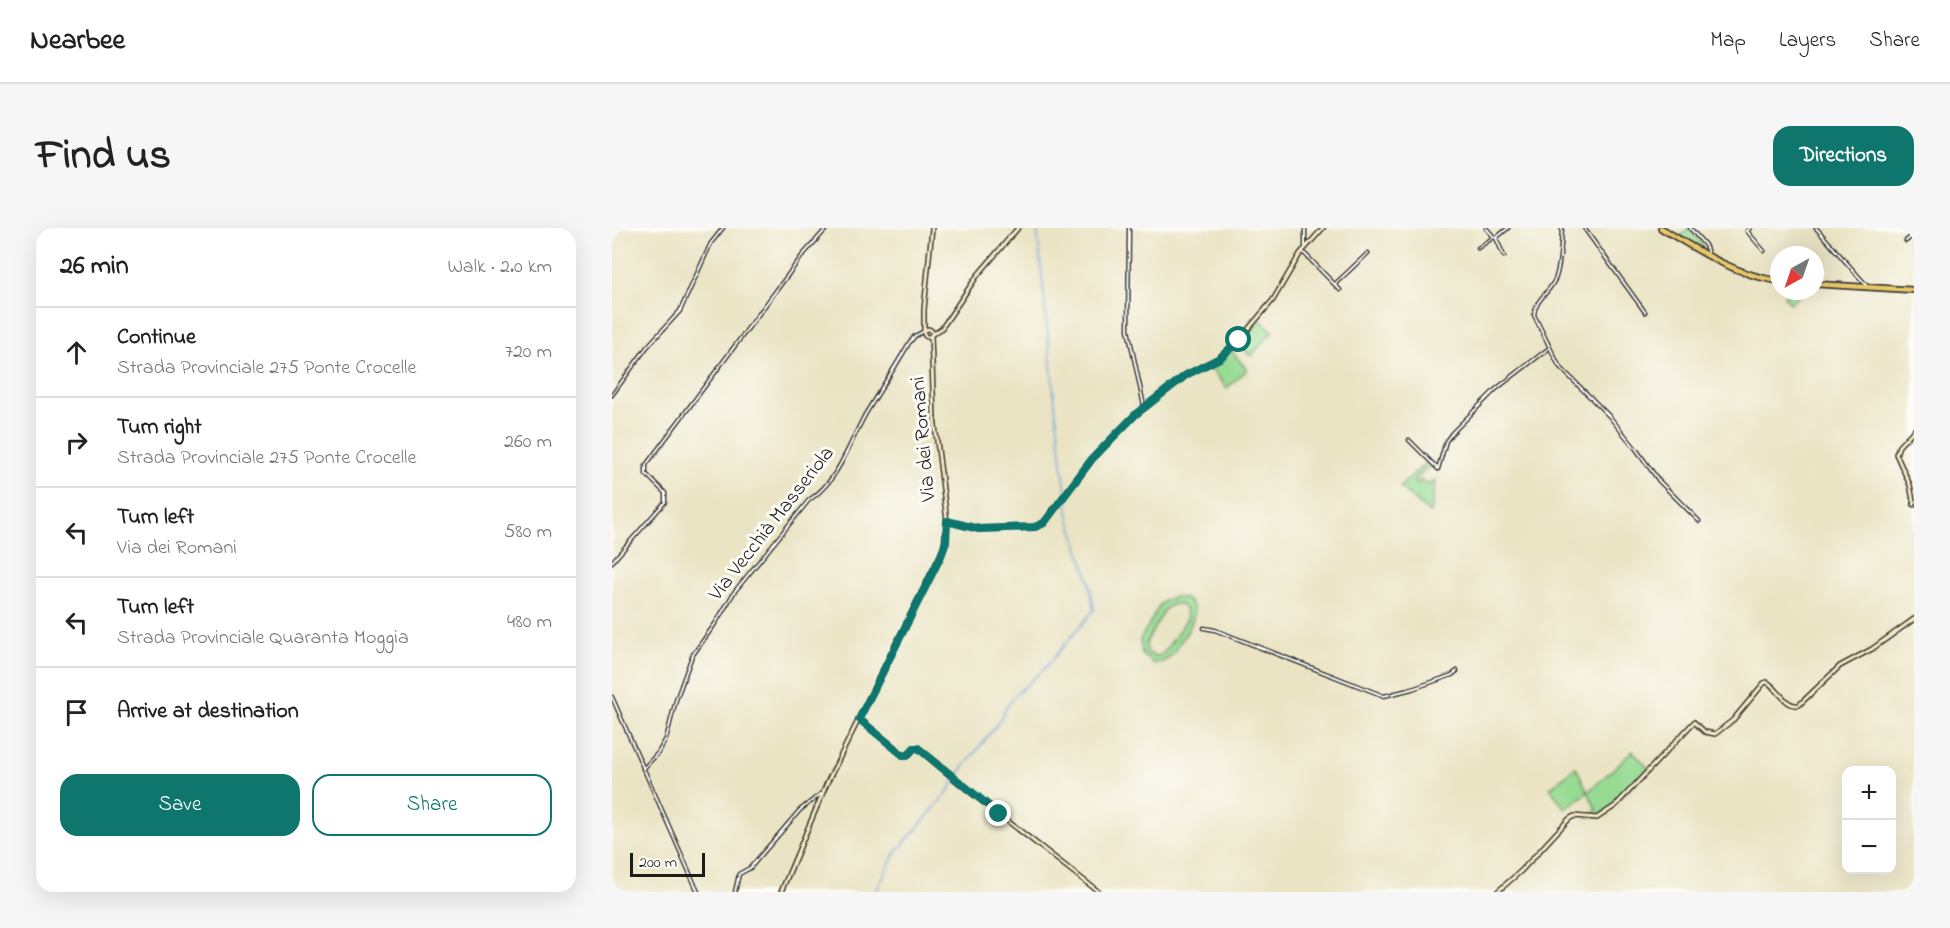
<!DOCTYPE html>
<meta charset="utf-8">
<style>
:root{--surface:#fff;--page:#f6f6f6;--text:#222;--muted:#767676;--line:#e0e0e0;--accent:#0f766e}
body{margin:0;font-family:"Indie Flower",sans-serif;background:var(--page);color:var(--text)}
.controls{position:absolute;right:18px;bottom:18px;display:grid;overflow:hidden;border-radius:12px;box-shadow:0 6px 24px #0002}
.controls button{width:54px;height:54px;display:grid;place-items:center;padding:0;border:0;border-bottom:2px solid var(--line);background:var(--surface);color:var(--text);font:30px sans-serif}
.compass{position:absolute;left:1158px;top:18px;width:54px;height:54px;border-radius:50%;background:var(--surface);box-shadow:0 6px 24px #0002;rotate:220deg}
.scale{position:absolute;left:18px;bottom:15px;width:75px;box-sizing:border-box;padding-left:6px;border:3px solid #1c1c1c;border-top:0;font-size:16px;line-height:21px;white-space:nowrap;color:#1c1c1c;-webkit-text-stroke:4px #fdfcf7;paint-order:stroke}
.stop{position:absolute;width:18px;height:18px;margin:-14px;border:4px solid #0f766e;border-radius:50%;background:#fff}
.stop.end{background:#0f766e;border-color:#fff;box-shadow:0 2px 6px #0008}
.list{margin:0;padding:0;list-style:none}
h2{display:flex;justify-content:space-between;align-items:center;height:78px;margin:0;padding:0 24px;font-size:26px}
h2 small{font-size:20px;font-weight:400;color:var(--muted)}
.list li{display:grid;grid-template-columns:39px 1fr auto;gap:18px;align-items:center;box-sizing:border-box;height:90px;padding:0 24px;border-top:2px solid var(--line)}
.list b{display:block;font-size:22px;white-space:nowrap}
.list p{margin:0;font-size:20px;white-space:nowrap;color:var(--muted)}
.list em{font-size:20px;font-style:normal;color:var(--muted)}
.actions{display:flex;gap:12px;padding:18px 24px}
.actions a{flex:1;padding:14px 0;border:2px solid var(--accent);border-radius:18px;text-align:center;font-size:21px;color:var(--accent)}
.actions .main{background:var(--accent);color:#fff}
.icon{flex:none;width:33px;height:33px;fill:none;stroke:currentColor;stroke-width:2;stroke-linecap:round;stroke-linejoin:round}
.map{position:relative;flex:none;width:1302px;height:664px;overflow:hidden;border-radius:18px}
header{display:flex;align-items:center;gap:36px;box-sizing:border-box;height:84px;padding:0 30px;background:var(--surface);border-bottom:2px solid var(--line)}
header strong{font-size:28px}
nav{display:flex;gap:33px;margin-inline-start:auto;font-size:21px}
.intro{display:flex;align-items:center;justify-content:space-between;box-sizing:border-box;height:144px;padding:0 36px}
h1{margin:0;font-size:42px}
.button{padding:15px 27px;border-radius:18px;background:var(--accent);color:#fff;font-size:21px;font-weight:700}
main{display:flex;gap:36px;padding:0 36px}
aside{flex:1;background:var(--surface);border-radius:18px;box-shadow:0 6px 24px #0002}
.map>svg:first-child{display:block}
</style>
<header>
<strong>Nearbee</strong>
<nav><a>Map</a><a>Layers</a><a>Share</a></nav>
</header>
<div class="intro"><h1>Find us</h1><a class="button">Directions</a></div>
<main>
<aside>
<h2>26 min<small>Walk · 2.0 km</small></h2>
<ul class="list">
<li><svg class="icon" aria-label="ahead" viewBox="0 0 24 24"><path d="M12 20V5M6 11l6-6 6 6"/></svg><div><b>Continue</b><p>Strada Provinciale 275 Ponte Crocelle</p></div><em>720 m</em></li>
<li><svg class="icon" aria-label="right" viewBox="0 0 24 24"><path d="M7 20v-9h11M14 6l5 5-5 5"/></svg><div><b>Turn right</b><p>Strada Provinciale 275 Ponte Crocelle</p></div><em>260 m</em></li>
<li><svg class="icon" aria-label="left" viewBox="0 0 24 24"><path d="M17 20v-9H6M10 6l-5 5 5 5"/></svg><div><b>Turn left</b><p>Via dei Romani</p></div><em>580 m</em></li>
<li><svg class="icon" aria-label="left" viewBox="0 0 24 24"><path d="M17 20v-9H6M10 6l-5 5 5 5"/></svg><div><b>Turn left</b><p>Strada Provinciale Quaranta Moggia</p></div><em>480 m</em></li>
<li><svg class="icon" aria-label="arrive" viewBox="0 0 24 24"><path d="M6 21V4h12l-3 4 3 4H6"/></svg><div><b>Arrive at destination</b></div></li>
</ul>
<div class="actions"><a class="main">Save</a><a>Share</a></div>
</aside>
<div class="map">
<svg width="1302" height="664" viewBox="0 0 1302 664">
<rect width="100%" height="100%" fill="#fdfcf7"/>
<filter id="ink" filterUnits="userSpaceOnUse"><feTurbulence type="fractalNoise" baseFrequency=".0167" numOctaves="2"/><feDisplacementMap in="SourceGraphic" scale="12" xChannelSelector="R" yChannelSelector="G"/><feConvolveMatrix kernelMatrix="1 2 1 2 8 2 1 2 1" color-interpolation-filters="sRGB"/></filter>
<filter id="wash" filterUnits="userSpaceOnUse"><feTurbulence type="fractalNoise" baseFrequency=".008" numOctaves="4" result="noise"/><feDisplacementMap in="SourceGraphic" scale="24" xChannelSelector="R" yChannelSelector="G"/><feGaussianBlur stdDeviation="1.35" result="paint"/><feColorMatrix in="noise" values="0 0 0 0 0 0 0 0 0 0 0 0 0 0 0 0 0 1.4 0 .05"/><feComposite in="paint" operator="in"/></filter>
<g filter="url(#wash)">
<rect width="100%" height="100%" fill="#eae4c4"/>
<path fill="#97db93" stroke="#5a7c58" stroke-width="1.5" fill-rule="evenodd" d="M 1077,0 L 1091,17 L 1089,20 L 1068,8 Z
M 1177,63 L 1194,63 L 1178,75 L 1172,68 Z
M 648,92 L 661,103 L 639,128 L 626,117 Z
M 619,122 L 635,142 L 615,160 L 596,137 L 608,131 Z
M 816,232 L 820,237 L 815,242 L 812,239 L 810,241 L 812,244 L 808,247 L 805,248 L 806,250 L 802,253 L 805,256 L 809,252 L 816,257 L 823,253 L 819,286 L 788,259 Z
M 561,369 C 594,370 581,397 569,413 C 565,419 561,428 554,432 C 550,435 546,435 541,435 L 530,426 L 528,412 L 548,377 L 552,373 ZM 561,376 L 567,376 L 573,380 L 575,391 L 552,425 C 546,429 540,429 535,423 L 534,415 L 553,381 Z
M 1021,523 L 1037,541 L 1012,566 L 1010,566 C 1005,577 989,589 976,589 L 981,584 L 985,583 L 976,564 L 953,581 L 938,560 L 964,539 L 976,564 Z"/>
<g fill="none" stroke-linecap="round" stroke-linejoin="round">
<path stroke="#6ca1d8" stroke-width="1.5" d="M 264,664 L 282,627 L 336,564 L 347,545 L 383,499 L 401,469 L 433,440 L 482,382 L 477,353 L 457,289 L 444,185 L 425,0"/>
</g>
</g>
<g filter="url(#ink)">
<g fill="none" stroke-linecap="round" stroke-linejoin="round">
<defs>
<path id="street" d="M 517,0 L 516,102 L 532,178
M 693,0 L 693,19
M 874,0 L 882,9
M 950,0 C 949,16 949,34 944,49 C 939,64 923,71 922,87 L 947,138 L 997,188 L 1024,221 L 1047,253 L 1087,293
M 972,0 L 1033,84
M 1078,0 L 1093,17 L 1096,25
M 1138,0 L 1135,3 L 1152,23
M 1204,0 L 1255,58
M 1295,0 L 1301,7
M 1294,13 L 1302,6
M 866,20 L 882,9 L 884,10
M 690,23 L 728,62
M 892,28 L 884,10 L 896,0
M 723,56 L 756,25
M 0,167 L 35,119 L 68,83 L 99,15 L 111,0
M 797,212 L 826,241 L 834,213 L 840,205 L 884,161 L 936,121
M 0,334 L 53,274 L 53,265 L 34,246 L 34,237 L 190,28 L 215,0
M 592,400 L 603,402 L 772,468 L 800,461 L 840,447 L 845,443
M 0,469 L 86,664
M 31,541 L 46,525 L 54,511 L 64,472 L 80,428 L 103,396 L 123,363 L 197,272 C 226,254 237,216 253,187 C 267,163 283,140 297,115 L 303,108 L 312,103
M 123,664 L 127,646 L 138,640 L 188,582 L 210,565"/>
<path id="secondary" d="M312 105a4 4 0 1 1 8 0a4 4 0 1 1-8 0Z
M 312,103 L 312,82 L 320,0
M 319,107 L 329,101 L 334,94 L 365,48 L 406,0
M 1302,202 L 1287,218 L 1284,226 L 1298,257 L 1302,277
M 335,293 L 367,301 L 423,299 L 432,295 L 480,231 L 524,186 L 574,147 L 607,130 L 627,112 L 661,72 L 688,26 L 711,0
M 247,491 L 293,528 L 295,528 L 303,520 L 306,520 L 353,560 L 487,664
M 169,664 L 215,555 L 332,320 L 335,293 L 322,189 L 319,107
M 885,664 L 909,643 L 957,591 L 962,588 L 985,590 L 1003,578 L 1082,494 L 1093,504 L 1103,506 L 1121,492 L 1152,455 L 1155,454 C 1166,460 1174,480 1187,477 L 1228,438 L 1260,421 L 1302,391"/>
<path id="primary" d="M 1049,0 C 1087,23 1123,47 1167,53
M 1203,56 L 1302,62"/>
</defs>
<use href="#street" stroke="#3b3a35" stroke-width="5"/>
<use href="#secondary" stroke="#3b3a35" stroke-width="6"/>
<use href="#primary" stroke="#3b3a35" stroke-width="8"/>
<use href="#street" stroke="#fff" stroke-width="2"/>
<use href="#secondary" stroke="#f6e9c3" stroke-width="3"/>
<use href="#primary" stroke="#e9c769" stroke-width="4.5"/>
</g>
</g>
<g fill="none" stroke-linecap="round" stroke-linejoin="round" filter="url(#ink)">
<path stroke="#0f766e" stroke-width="8" d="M 387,586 L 306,520 L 302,520 L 295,528 L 292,528 L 247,491 L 329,328 L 334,314 L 335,293 L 367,301 L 423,299 L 432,295 L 480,231 L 524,186 L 574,147 L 608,130 L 627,112"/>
</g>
<g text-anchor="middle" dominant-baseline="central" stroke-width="6" stroke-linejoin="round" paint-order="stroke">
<g font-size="21" fill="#1c1c1c" stroke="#fdfcf7">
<text transform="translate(312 211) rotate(-95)">Via dei Romani</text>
<text transform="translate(160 296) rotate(-52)">Via Vecchià Masseriola</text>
</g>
</g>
</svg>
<div class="controls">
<button>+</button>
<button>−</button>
</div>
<svg class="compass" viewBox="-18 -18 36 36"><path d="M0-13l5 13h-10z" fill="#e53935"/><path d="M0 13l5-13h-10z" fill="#767676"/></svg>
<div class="scale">200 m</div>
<div class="stop" style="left:627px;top:112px"></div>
<div class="stop end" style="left:387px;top:586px"></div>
</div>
</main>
